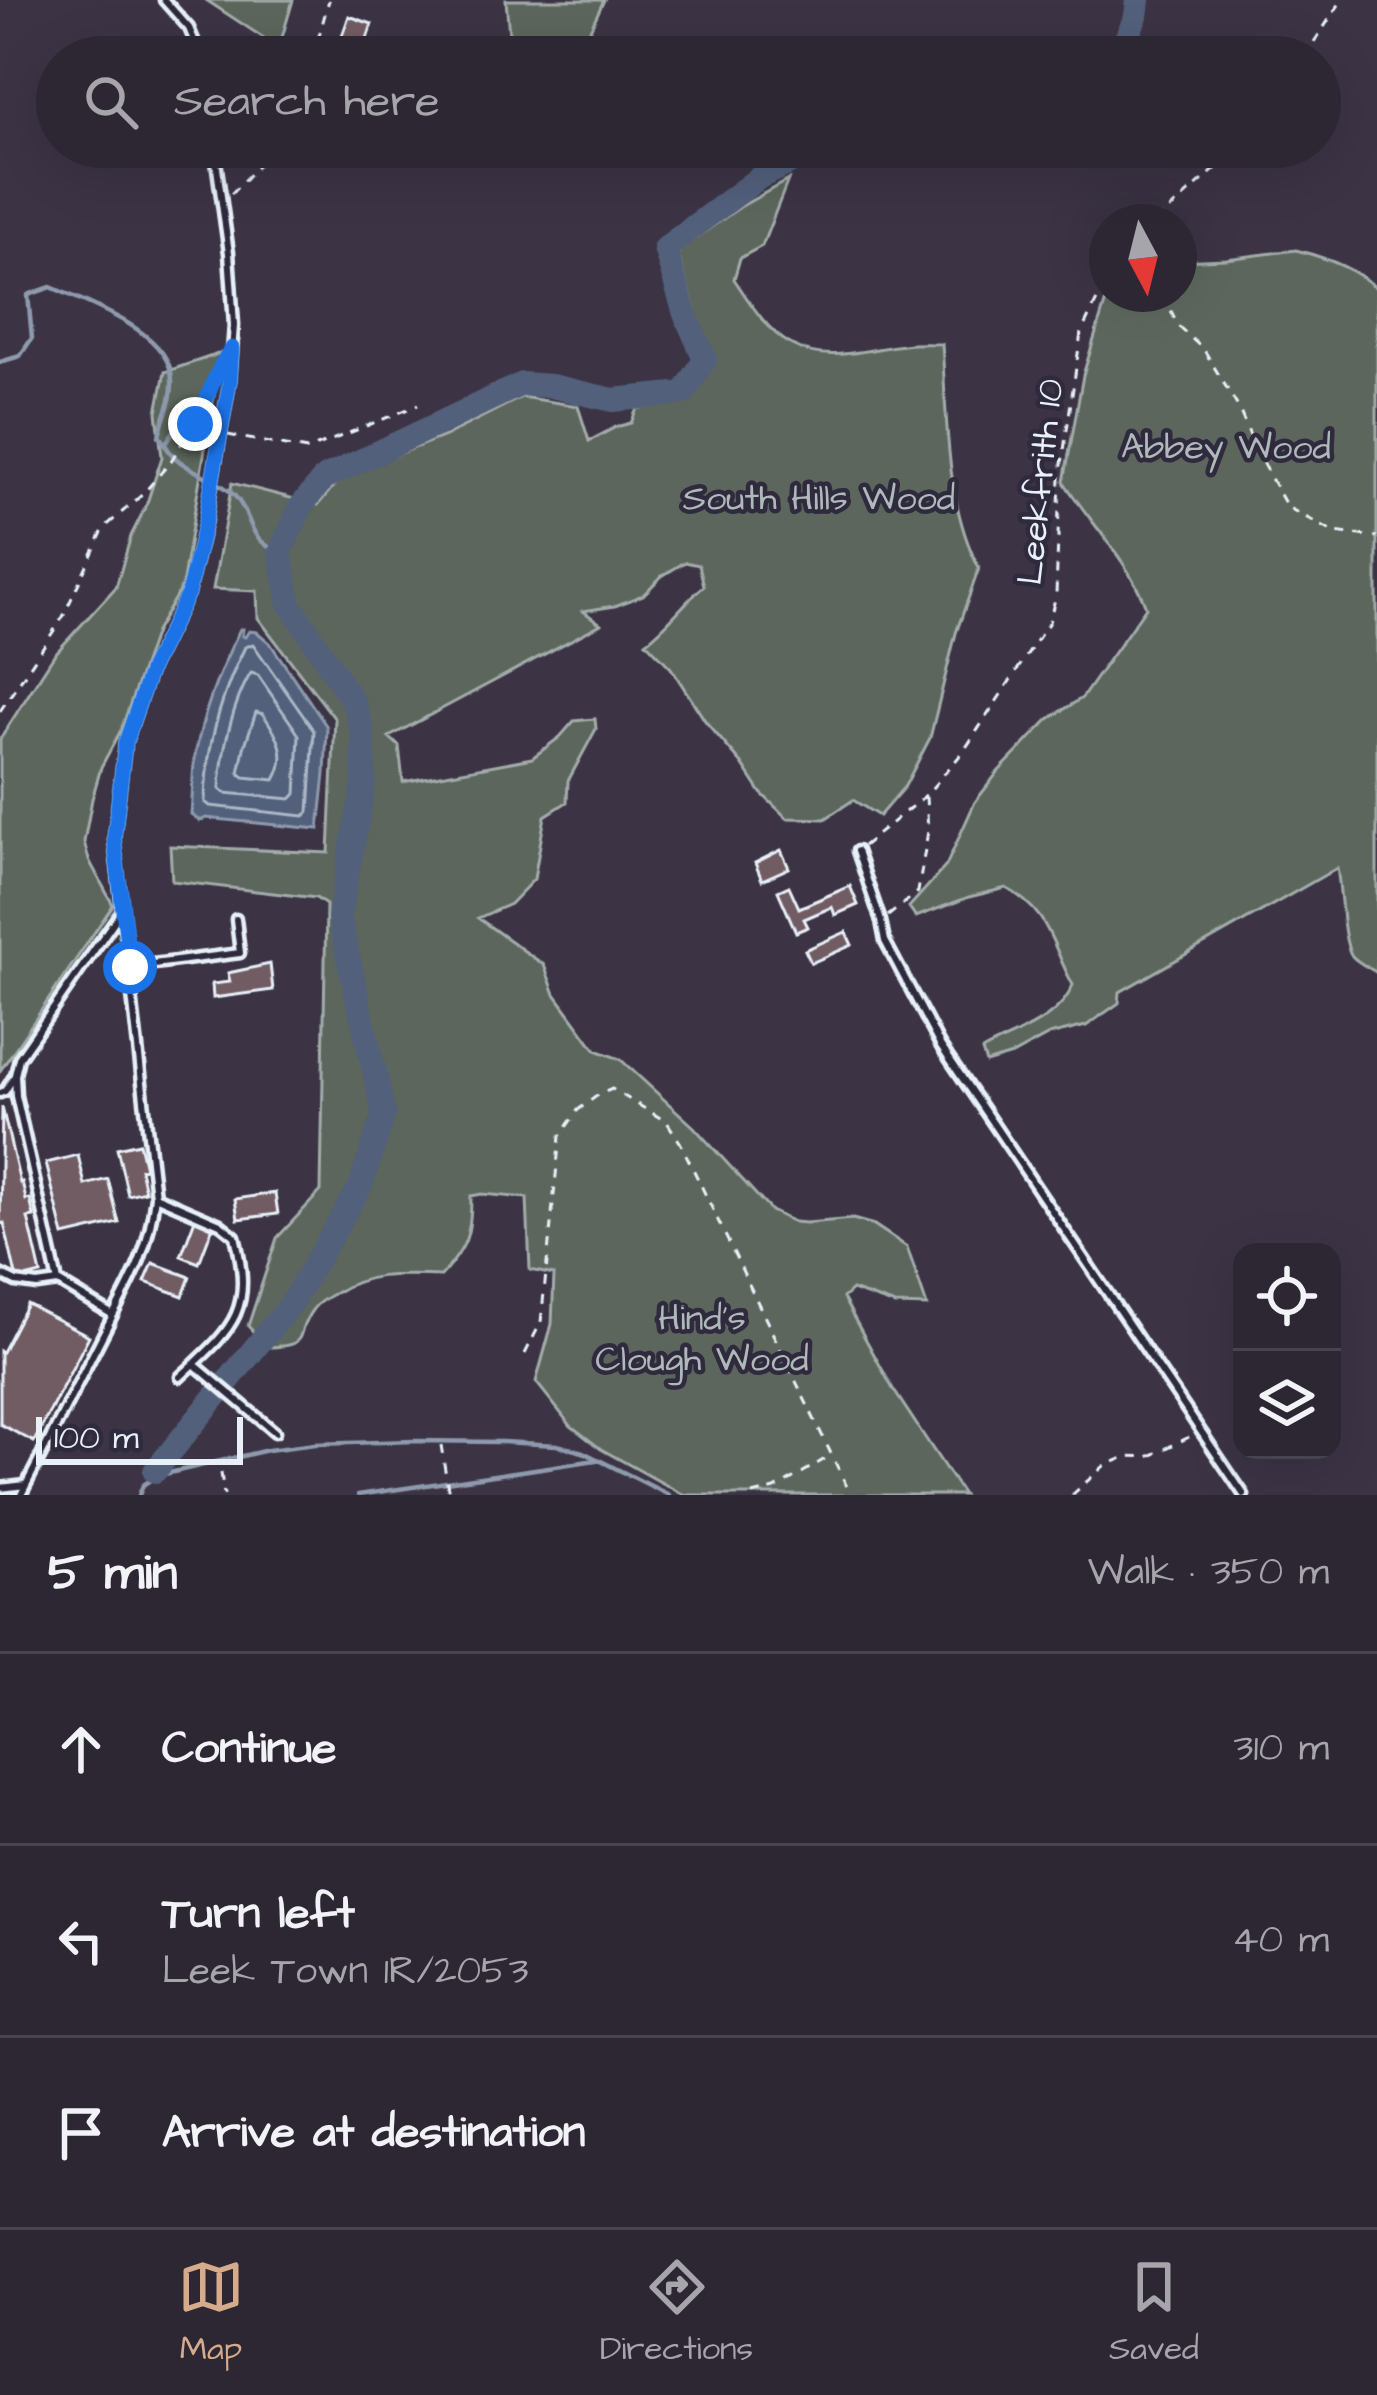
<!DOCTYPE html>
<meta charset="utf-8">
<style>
:root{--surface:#2d2734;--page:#393340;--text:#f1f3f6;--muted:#a7a5ac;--line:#48444f;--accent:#d6ab8b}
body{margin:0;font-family:"Architects Daughter",sans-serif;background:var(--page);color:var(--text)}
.controls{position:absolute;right:36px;bottom:36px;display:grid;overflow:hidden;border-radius:24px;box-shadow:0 12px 48px #0002}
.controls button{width:108px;height:108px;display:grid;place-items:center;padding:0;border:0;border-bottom:3px solid var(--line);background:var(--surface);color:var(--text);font:60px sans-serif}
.compass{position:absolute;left:1089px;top:204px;width:108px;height:108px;border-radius:50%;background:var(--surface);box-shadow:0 12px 48px #0002;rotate:173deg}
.scale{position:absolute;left:36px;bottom:30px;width:207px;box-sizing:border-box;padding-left:12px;border:6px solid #e8f1f8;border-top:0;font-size:33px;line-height:42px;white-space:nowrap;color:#e8f1f8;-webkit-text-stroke:9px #2f2a3d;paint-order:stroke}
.stop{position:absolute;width:36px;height:36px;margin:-27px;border:9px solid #1a73e8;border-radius:50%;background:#fff}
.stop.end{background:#1a73e8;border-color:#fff;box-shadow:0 3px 12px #0008}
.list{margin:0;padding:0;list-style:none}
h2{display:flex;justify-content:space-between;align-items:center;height:156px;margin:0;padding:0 48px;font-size:51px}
h2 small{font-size:39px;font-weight:400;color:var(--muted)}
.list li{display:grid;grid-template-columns:78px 1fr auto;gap:36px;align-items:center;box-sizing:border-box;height:192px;padding:0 48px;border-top:3px solid var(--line)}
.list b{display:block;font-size:45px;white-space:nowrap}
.list p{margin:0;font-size:39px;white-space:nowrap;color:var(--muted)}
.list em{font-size:39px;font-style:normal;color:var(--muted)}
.icon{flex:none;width:66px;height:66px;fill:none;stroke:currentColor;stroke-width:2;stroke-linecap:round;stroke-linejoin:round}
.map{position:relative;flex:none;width:1377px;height:1495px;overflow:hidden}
.search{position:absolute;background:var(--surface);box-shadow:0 12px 48px #0002;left:36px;right:36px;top:36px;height:132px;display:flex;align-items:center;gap:30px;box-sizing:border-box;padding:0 42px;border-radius:66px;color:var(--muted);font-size:45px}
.sheet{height:732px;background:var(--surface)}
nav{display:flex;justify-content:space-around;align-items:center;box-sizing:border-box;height:168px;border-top:3px solid var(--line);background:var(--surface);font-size:33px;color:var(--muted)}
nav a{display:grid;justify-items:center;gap:6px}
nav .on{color:var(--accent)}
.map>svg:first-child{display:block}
</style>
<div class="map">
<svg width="1377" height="1495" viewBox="0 0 1377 1495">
<rect width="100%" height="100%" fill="#3c3445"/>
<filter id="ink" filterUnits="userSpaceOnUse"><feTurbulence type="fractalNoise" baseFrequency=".00833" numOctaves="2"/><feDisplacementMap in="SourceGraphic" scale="24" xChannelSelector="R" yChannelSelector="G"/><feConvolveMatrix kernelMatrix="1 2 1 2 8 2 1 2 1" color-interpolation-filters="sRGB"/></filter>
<g filter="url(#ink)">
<path fill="#5b665b" stroke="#a2acaa" stroke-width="3" d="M 206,0 L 293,0 L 279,48 Z
M 506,0 L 604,0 L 577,57 L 511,57 Z
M 788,180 L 762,246 L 740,258 L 734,279 C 749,301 766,330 790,344 C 827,365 864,349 903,345 C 916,343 929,344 942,344 C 947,415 945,504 979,568 L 956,633 L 930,738 L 905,786 L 879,816 L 853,800 L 825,819 L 787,818 L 761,793 L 742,764 L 706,722 L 671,668 L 646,642 C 669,625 682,604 704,586 L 699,565 L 685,562 L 662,576 L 643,595 L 615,606 L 583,611 L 601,624 L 389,737 L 399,746 L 403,782 L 532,758 L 560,737 L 574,721 L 595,719 L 596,729 L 568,781 L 567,802 L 545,816 L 534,879 L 510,904 L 478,918 L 544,965 L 555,994 L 596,1050 L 620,1059 L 694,1127 L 771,1211 L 794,1222 L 806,1223 L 853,1219 L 874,1225 L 907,1247 L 927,1306 L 895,1305 L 852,1290 L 843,1298 L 893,1389 L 963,1495 L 684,1495 L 601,1449 L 571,1426 L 536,1382 L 552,1324 L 554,1275 L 530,1270 L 527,1198 L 482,1194 L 471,1196 C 471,1235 467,1247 441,1276 C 402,1275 371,1271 337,1292 C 329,1296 318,1302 313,1309 C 292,1336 313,1346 267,1347 L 248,1326 L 277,1238 L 321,1191 L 326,905 L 316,898 L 172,881 L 170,846 L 329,853 L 335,719 L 258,618 L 257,591 L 213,589 L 232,483 L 318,505 L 336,483 L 381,461 L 445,436 L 522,397 L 578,406 L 589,441 L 616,427 L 631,423 L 637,409 L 684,399 L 709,360 L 688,310 L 694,308 L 677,251 L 740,207 Z
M 1296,250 C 1324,257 1357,269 1377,289 L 1377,973 C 1370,968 1358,963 1352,956 C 1342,942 1341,888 1337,868 L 1120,992 L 1119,1003 L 1086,1026 L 1049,1035 L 1012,1055 L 986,1063 L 982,1051 C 1014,1033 1059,1021 1073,985 C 1050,943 1051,913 1006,888 L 969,897 L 916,917 L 909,907 L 946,866 L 975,802 L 998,772 L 1049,719 L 1082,698 L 1146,607 C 1129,561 1091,524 1064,482 L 1083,375 L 1108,294 L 1179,294 L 1179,261 L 1226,259 Z
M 221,353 L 182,586 L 155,632 L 121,730 L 101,767 L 92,799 L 84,842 L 89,860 L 113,905 L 0,1071 L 0,739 L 54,655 L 116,587 L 131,536 L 146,506 L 162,457 L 157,412 L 165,372 Z"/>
<path fill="#52607b" stroke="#8e9aad" stroke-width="3" d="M 240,629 L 243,629 L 242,636 L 245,637 L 249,631 L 257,632 L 270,643 L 327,727 L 325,774 L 319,829 L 206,818 L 200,821 L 191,814 C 193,795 192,775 195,756 C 203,712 220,669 240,629 Z"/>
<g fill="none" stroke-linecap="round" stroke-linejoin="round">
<path stroke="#acb7c6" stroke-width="3" d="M 253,644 L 314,731 L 309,812 L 304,816 L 210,806 L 205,802 C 206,748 221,695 245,647 Z
M 251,673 L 258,675 L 299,735 L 296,794 L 291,799 L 225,793 L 220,789 C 221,754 233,702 251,673 Z
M 256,712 L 263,714 C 278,736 290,754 275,780 L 244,777 L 239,773 L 244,748 Z"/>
<path stroke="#8e9aad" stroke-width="4.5" d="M 0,362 L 20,356 L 32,338 L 28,295 L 51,287 C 89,304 172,332 172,381 C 173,401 163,417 159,436 C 163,441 166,447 170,452 C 185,471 216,477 234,495 C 255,518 244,537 280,553
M 165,444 L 174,431
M 165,1474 L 268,1450 L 315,1444 L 414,1441 L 502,1442 L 557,1445 L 583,1452 L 669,1495
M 139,1495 L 143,1485 L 152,1479
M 358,1495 L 596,1460"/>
<path stroke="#52607b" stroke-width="24" d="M 1118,57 L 1136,16 L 1138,0
M 155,1471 L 290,1305 L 360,1187 L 384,1114 L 339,917 L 364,783 L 363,735 L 355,705 L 290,604 L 280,553 L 301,506 L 324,478 L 522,384 L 551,386 L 613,400 L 684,393 L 705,359 L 685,314 L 665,248 L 760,177 L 823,147"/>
</g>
<path fill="#725b63" stroke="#e8f1f8" stroke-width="3" d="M 349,16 L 372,24 L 361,57 L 336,53 Z
M 781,850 L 789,868 L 762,880 L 755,863 Z
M 789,886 L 799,908 L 850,886 L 858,905 L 835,915 L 832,907 L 804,919 L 808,927 L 796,932 L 778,891 Z
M 846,932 L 852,945 L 811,963 L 805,950 Z
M 270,964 L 273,990 L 213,998 L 212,984 L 230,982 L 228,973 Z
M 2,1107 L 20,1183 L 22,1182 L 26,1200 L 30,1199 L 34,1217 L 28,1218 L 41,1274 L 17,1280 L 4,1223 L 0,1224 Z
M 139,1143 L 145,1168 L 140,1169 L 145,1191 L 128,1195 L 117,1148 Z
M 78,1155 L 85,1185 L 108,1179 L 119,1223 L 64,1236 L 46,1163 Z
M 275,1193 L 278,1214 L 238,1219 L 235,1199 Z
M 195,1219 L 213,1226 L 199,1263 L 181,1256 Z
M 153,1263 L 190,1277 L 183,1296 L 145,1282 Z
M 27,1304 L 89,1336 L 34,1442 L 0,1424 L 0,1351 L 2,1352 Z"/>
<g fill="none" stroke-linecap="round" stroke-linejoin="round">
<defs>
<path id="lane" d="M 164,0 L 189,28 L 201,57
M 857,851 L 881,921 L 885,941 L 940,1045 L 1244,1495
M 130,967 L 240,953 L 236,919
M 0,1093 L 5,1091 L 13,1078
M 0,1274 L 16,1282 L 37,1285 L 58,1282 L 113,1315 C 137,1271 149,1246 155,1196
M 58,1282 L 16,1096 L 15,1075 L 19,1058 L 122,910
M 194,1364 L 275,1432
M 180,1377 C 234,1327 254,1312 235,1236 L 220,1224 L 155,1196 L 114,838 L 125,744 L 151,668 L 188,593 L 206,519 L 230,380 L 234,325 L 229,253 L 214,147
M 0,1488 L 26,1485
M 21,1495 L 113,1315"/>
</defs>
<use href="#lane" stroke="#e8f1f8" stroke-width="15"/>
<path stroke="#e8f1f8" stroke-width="3" stroke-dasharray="9 9" stroke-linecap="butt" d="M 313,57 L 329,0
M 1304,57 L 1342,0
M 231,194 L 275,147
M 1156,222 L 1240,147
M 1164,294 L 1177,325 L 1204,350 L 1238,407 L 1258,455 L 1287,507 L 1333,532 L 1377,537
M 228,435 L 307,450 L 418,405
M 0,711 L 63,617 L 104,528 L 143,494 L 171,461 L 208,399 L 219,370
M 863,846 L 926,795 L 963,752 L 1049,622 L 1056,595 L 1060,478 L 1081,333 L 1107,280
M 888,916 L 918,892 L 928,831 L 926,797
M 525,1354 L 541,1322 L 560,1136 L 578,1110 L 598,1095 L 612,1089 L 667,1122 L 680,1142 L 851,1495
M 441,1445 L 449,1495
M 221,1473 L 224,1495
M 753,1495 L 775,1489 L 830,1456
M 1072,1495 L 1104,1466 L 1128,1456 L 1148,1457 L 1193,1435"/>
<use href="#lane" stroke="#2f2a3d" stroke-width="6"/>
</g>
</g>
<g fill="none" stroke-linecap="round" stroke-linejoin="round" filter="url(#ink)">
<path stroke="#1a73e8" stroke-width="15" d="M 130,967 L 114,838 L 125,744 L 151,668 L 188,593 L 206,518 L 230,380 L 232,348 C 215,370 208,399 195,424"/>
</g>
<g text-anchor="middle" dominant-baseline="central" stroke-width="9" stroke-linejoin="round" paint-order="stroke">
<g font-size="36" fill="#b0b9b9" stroke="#2f2a3d">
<text x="1226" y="447">Abbey Wood</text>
<text x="819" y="498">South Hills Wood</text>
<text x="702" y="1318">Hind's<tspan x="702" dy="41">Clough Wood</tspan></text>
</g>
<g font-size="36" fill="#e8f1f8" stroke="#2f2a3d">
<text transform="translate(1041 482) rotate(-84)">Leekfrith 10</text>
</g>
</g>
</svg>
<div class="controls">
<button><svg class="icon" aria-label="locate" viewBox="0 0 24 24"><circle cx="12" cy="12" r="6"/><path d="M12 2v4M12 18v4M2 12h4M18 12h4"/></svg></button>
<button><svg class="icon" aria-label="layers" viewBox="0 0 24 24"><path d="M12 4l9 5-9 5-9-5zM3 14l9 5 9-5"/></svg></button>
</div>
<svg class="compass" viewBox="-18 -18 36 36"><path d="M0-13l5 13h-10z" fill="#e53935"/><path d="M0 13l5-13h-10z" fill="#a7a5ac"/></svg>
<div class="scale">100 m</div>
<div class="stop" style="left:130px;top:967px"></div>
<div class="stop end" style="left:195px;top:424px"></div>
<div class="search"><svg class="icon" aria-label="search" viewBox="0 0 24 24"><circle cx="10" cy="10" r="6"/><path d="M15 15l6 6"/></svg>Search here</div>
</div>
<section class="sheet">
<h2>5 min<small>Walk · 350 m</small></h2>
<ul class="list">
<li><svg class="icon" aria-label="ahead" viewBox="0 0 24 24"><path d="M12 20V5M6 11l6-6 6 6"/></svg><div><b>Continue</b></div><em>310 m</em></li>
<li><svg class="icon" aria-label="left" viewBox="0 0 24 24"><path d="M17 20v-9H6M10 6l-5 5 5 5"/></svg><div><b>Turn left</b><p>Leek Town 1R/2053</p></div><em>40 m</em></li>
<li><svg class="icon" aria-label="arrive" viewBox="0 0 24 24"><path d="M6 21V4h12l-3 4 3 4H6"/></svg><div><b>Arrive at destination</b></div></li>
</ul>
</section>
<nav>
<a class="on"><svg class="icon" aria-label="map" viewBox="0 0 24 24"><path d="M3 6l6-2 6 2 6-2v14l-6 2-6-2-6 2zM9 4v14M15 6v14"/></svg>Map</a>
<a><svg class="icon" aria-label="directions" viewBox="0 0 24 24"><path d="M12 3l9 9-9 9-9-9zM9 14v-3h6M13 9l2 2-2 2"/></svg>Directions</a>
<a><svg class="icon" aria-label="saved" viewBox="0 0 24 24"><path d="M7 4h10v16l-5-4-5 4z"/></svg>Saved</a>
</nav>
